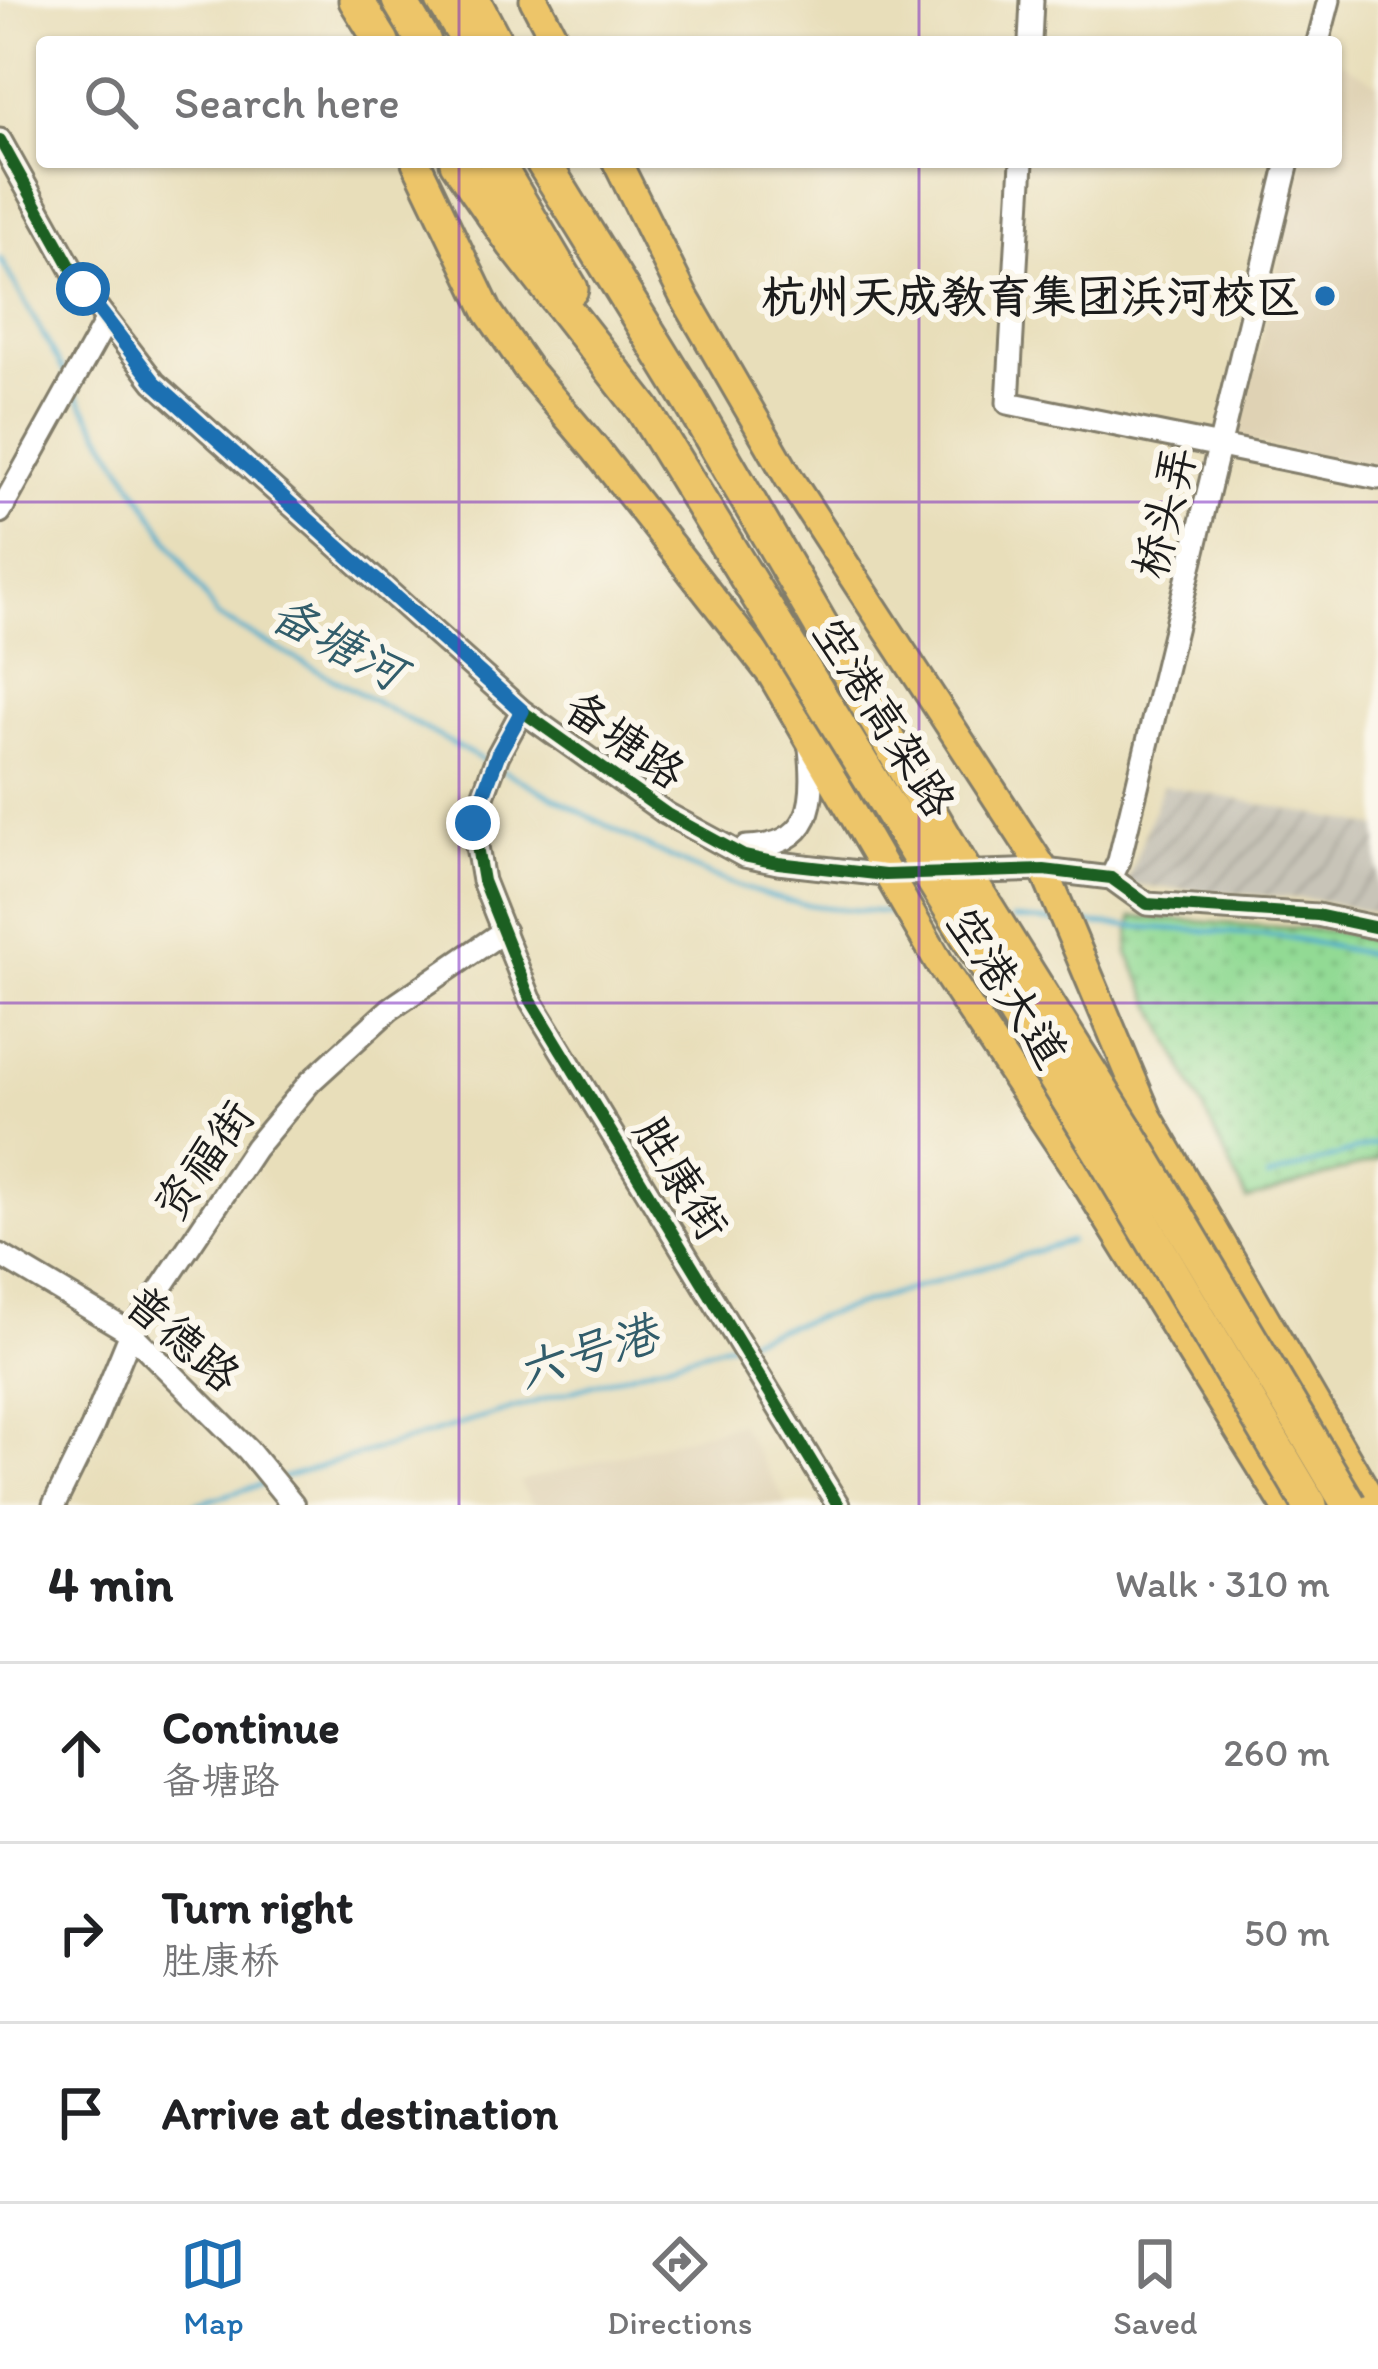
<!DOCTYPE html>
<meta charset="utf-8">
<style>
:root{--surface:#fff;--page:#f6f6f6;--text:#202124;--muted:#757577;--line:#e0e0e0;--accent:#1f6fb2}
body{margin:0;font-family:Itim,"LXGW WenKai TC",sans-serif;background:var(--page);color:var(--text)}
.stop{position:absolute;width:36px;height:36px;margin:-27px;border:9px solid #1f6fb2;border-radius:50%;background:#fff}
.stop.end{background:#1f6fb2;border-color:#fff;box-shadow:0 3px 12px #0008}
.list{margin:0;padding:0;list-style:none}
h2{display:flex;justify-content:space-between;align-items:center;height:156px;margin:0;padding:0 48px;font-size:51px}
h2 small{font-size:39px;font-weight:400;color:var(--muted)}
.list li{display:grid;grid-template-columns:78px 1fr auto;gap:36px;align-items:center;box-sizing:border-box;height:180px;padding:0 48px;border-top:3px solid var(--line)}
.list b{display:block;font-size:45px;white-space:nowrap}
.list p{margin:0;font-size:39px;white-space:nowrap;color:var(--muted)}
.list em{font-size:39px;font-style:normal;color:var(--muted)}
.icon{flex:none;width:66px;height:66px;fill:none;stroke:currentColor;stroke-width:2;stroke-linecap:round;stroke-linejoin:round}
.map{position:relative;flex:none;width:1378px;height:1505px;overflow:hidden}
.search{position:absolute;background:var(--surface);box-shadow:0 3px 9px #0004;left:36px;right:36px;top:36px;height:132px;display:flex;align-items:center;gap:30px;box-sizing:border-box;padding:0 42px;border-radius:12px;color:var(--muted);font-size:45px}
.sheet{height:696px;background:var(--surface)}
nav{display:flex;justify-content:space-around;align-items:center;box-sizing:border-box;height:168px;border-top:3px solid var(--line);background:var(--surface);font-size:33px;color:var(--muted)}
nav a{display:grid;justify-items:center;gap:6px}
nav .on{color:var(--accent)}
.map>svg:first-child{display:block}
</style>
<div class="map">
<svg width="1378" height="1505" viewBox="0 0 1378 1505">
<defs>
<pattern id="industrial-furrows" width="10" height="10" patternUnits="userSpaceOnUse" patternTransform="scale(3)"><rect width="10" height="10" fill="#c8c4b8"/><path d="M-1 1l2-2M0 10L10 0M9 11l2-2" fill="none" stroke="#aba89e"/></pattern>
<pattern id="park-dots" width="8" height="8" patternUnits="userSpaceOnUse" patternTransform="scale(3)"><rect width="8" height="8" fill="#92da94"/><path d="M2 2h.1M6 6h.1" fill="none" stroke="#7dba7f" stroke-width="1.8" stroke-linecap="round"/></pattern>
</defs>
<rect width="100%" height="100%" fill="#fbf7ec"/>
<filter id="ink" filterUnits="userSpaceOnUse"><feTurbulence type="fractalNoise" baseFrequency=".00833" numOctaves="2"/><feDisplacementMap in="SourceGraphic" scale="24" xChannelSelector="R" yChannelSelector="G"/><feConvolveMatrix kernelMatrix="1 2 1 2 8 2 1 2 1" color-interpolation-filters="sRGB"/></filter>
<filter id="wash" filterUnits="userSpaceOnUse"><feTurbulence type="fractalNoise" baseFrequency=".004" numOctaves="4" result="noise"/><feDisplacementMap in="SourceGraphic" scale="48" xChannelSelector="R" yChannelSelector="G"/><feGaussianBlur stdDeviation="2.7" result="paint"/><feColorMatrix in="noise" values="0 0 0 0 0 0 0 0 0 0 0 0 0 0 0 0 0 1.4 0 .05"/><feComposite in="paint" operator="in"/></filter>
<g filter="url(#wash)">
<rect width="100%" height="100%" fill="#e8deba"/>
<path fill="#dfd2b4" d="M 1336,59 L 1378,83 L 1378,466 L 1244,442 L 1240,430 L 1303,162 L 1336,162 Z
M 739,1423 L 788,1505 L 533,1505 L 519,1482 Z"/>
<path fill="url(#industrial-furrows)" d="M 1163,785 L 1378,827 L 1378,914 L 1318,900 L 1126,885 Z"/>
<path fill="url(#park-dots)" stroke="#577b58" stroke-width="3" d="M 1132,917 L 1333,931 L 1378,942 L 1378,1160 L 1247,1200 L 1128,953 Z"/>
<g fill="none" stroke-linecap="round" stroke-linejoin="round">
<path stroke="#4daccc" stroke-width="4.5" d="M 0,258 L 68,379
M 76,394 L 217,616 L 488,763
M 503,771 C 593,816 682,873 780,899 C 819,909 860,910 900,913
M 1013,919 L 1056,922
M 1079,923 L 1281,936 L 1378,956
M 1267,1178 L 1378,1143
M 748,1338 L 1070,1241
M 282,1478 L 731,1343
M 193,1505 L 266,1483"/>
</g>
</g>
<g filter="url(#ink)">
<g fill="none" stroke-linecap="round" stroke-linejoin="round">
<defs>
<path id="minor" d="M 1030,42 L 1032,0
M 1318,42 L 1329,0
M 0,140 L 83,289 L 154,382 L 522,711 L 667,814 L 744,856 L 778,863 L 885,875 L 1044,870 L 1111,878 L 1147,904 L 1317,915 L 1378,928
M 1022,162 L 1008,403 L 1378,478
M 0,512 L 106,321
M 522,711 L 498,755 L 473,823 L 483,881 L 530,999 L 838,1505
M 746,847 C 813,846 816,803 810,748
M 1111,878 L 1119,861 L 1288,162
M 0,1255 L 131,1333 L 248,1450 L 293,1505
M 54,1505 L 92,1428 L 131,1333 L 255,1148 L 310,1082 L 390,1009 L 504,931"/>
<path id="major" d="M 534,0 L 556,42
M 416,162 L 488,312 L 529,371 L 595,449 L 772,675 L 940,964 L 1088,1187 L 1285,1505
M 617,162 L 683,295 L 790,480 L 1044,870 L 1148,1117 L 1374,1505"/>
<path id="highway" d="M 356,0 L 382,42
M 399,0 L 424,42
M 443,0 L 469,42
M 473,0 L 495,42
M 457,162 L 514,244 L 643,409
M 496,162 L 571,289
M 543,162 L 686,394"/>
</defs>
<use href="#minor" stroke="#827d6b" stroke-width="27"/>
<use href="#major" stroke="#827d6b" stroke-width="33"/>
<use href="#highway" stroke="#827d6b" stroke-width="39"/>
<use href="#minor" stroke="#fff" stroke-width="21"/>
<use href="#major" stroke="#edc569" stroke-width="27"/>
<use href="#highway" stroke="#edc569" stroke-width="33"/>
<defs>
<path id="highway-bridge" d="M 686,394 L 970,881 L 1129,1135 L 1349,1505
M 643,409 L 1099,1149 L 1310,1505"/>
</defs>
<use href="#highway-bridge" stroke="#827d6b" stroke-width="39" stroke-linecap="butt"/>
<use href="#highway-bridge" stroke="#edc569" stroke-width="33"/>
<defs>
<path id="cycleway" d="M 0,140 L 83,289 L 154,382 L 522,711 L 667,814 L 744,856 L 778,863 L 885,875 L 1044,870 L 1111,878 L 1147,904 L 1317,915 L 1378,928
M 522,711 L 498,755 L 473,823 L 483,881 L 530,999 L 838,1505"/>
</defs>
<use href="#cycleway" stroke="#fbf7ec" stroke-width="20"/>
<use href="#cycleway" stroke="#1b5e20" stroke-width="12"/>
</g>
</g>
<g fill="none" stroke-linecap="round" stroke-linejoin="round" filter="url(#ink)">
<path stroke="#1f6fb2" stroke-width="15" d="M 83,289 L 154,382 L 522,711 L 498,754 L 473,823"/>
</g>
<path fill="none" stroke="#7b2cbf" stroke-width="3" stroke-opacity="0.55" d="M 459,0 L 459,42M 919,0 L 919,42M 459,162 L 459,1505M 919,162 L 919,1505M 0,502 L 1378,502M 0,1003 L 1378,1003"/>
<circle fill="#1f6fb2" stroke="#fbf7ec" stroke-width="4.5" cx="1325" cy="296" r="12"/>
<g text-anchor="middle" dominant-baseline="central" stroke-width="12" stroke-linejoin="round" paint-order="stroke">
<g font-size="45" font-weight="bold" fill="#1c1c1c" stroke="#fbf7ec" text-anchor="end">
<text x="1301" y="296">杭州天成教育集团浜河校区</text>
</g>
<g font-size="45" fill="#1c1c1c" stroke="#fbf7ec">
<text transform="translate(1164 512) rotate(-76)">桥头弄</text>
<text transform="translate(885 717) rotate(58)">空港高架路</text>
<text transform="translate(625 739) rotate(35)">备塘路</text>
<text transform="translate(1008 987) rotate(57)">空港大道</text>
<text transform="translate(203 1160) rotate(-54)">资福街</text>
<text transform="translate(682 1178) rotate(58)">胜康街</text>
<text transform="translate(183 1338) rotate(41)">普德路</text>
</g>
<g font-size="48" font-style="italic" fill="#325d6b" stroke="#fbf7ec">
<text transform="translate(338 642) rotate(28)">备塘河</text>
<text transform="translate(587 1352) rotate(-17)">六号港</text>
</g>
</g>
</svg>
<div class="stop" style="left:83px;top:289px"></div>
<div class="stop end" style="left:473px;top:823px"></div>
<div class="search"><svg class="icon" aria-label="search" viewBox="0 0 24 24"><circle cx="10" cy="10" r="6"/><path d="M15 15l6 6"/></svg>Search here</div>
</div>
<section class="sheet">
<h2>4 min<small>Walk · 310 m</small></h2>
<ul class="list">
<li><svg class="icon" aria-label="ahead" viewBox="0 0 24 24"><path d="M12 20V5M6 11l6-6 6 6"/></svg><div><b>Continue</b><p>备塘路</p></div><em>260 m</em></li>
<li><svg class="icon" aria-label="right" viewBox="0 0 24 24"><path d="M7 20v-9h11M14 6l5 5-5 5"/></svg><div><b>Turn right</b><p>胜康桥</p></div><em>50 m</em></li>
<li><svg class="icon" aria-label="arrive" viewBox="0 0 24 24"><path d="M6 21V4h12l-3 4 3 4H6"/></svg><div><b>Arrive at destination</b></div></li>
</ul>
</section>
<nav>
<a class="on"><svg class="icon" aria-label="map" viewBox="0 0 24 24"><path d="M3 6l6-2 6 2 6-2v14l-6 2-6-2-6 2zM9 4v14M15 6v14"/></svg>Map</a>
<a><svg class="icon" aria-label="directions" viewBox="0 0 24 24"><path d="M12 3l9 9-9 9-9-9zM9 14v-3h6M13 9l2 2-2 2"/></svg>Directions</a>
<a><svg class="icon" aria-label="saved" viewBox="0 0 24 24"><path d="M7 4h10v16l-5-4-5 4z"/></svg>Saved</a>
</nav>
